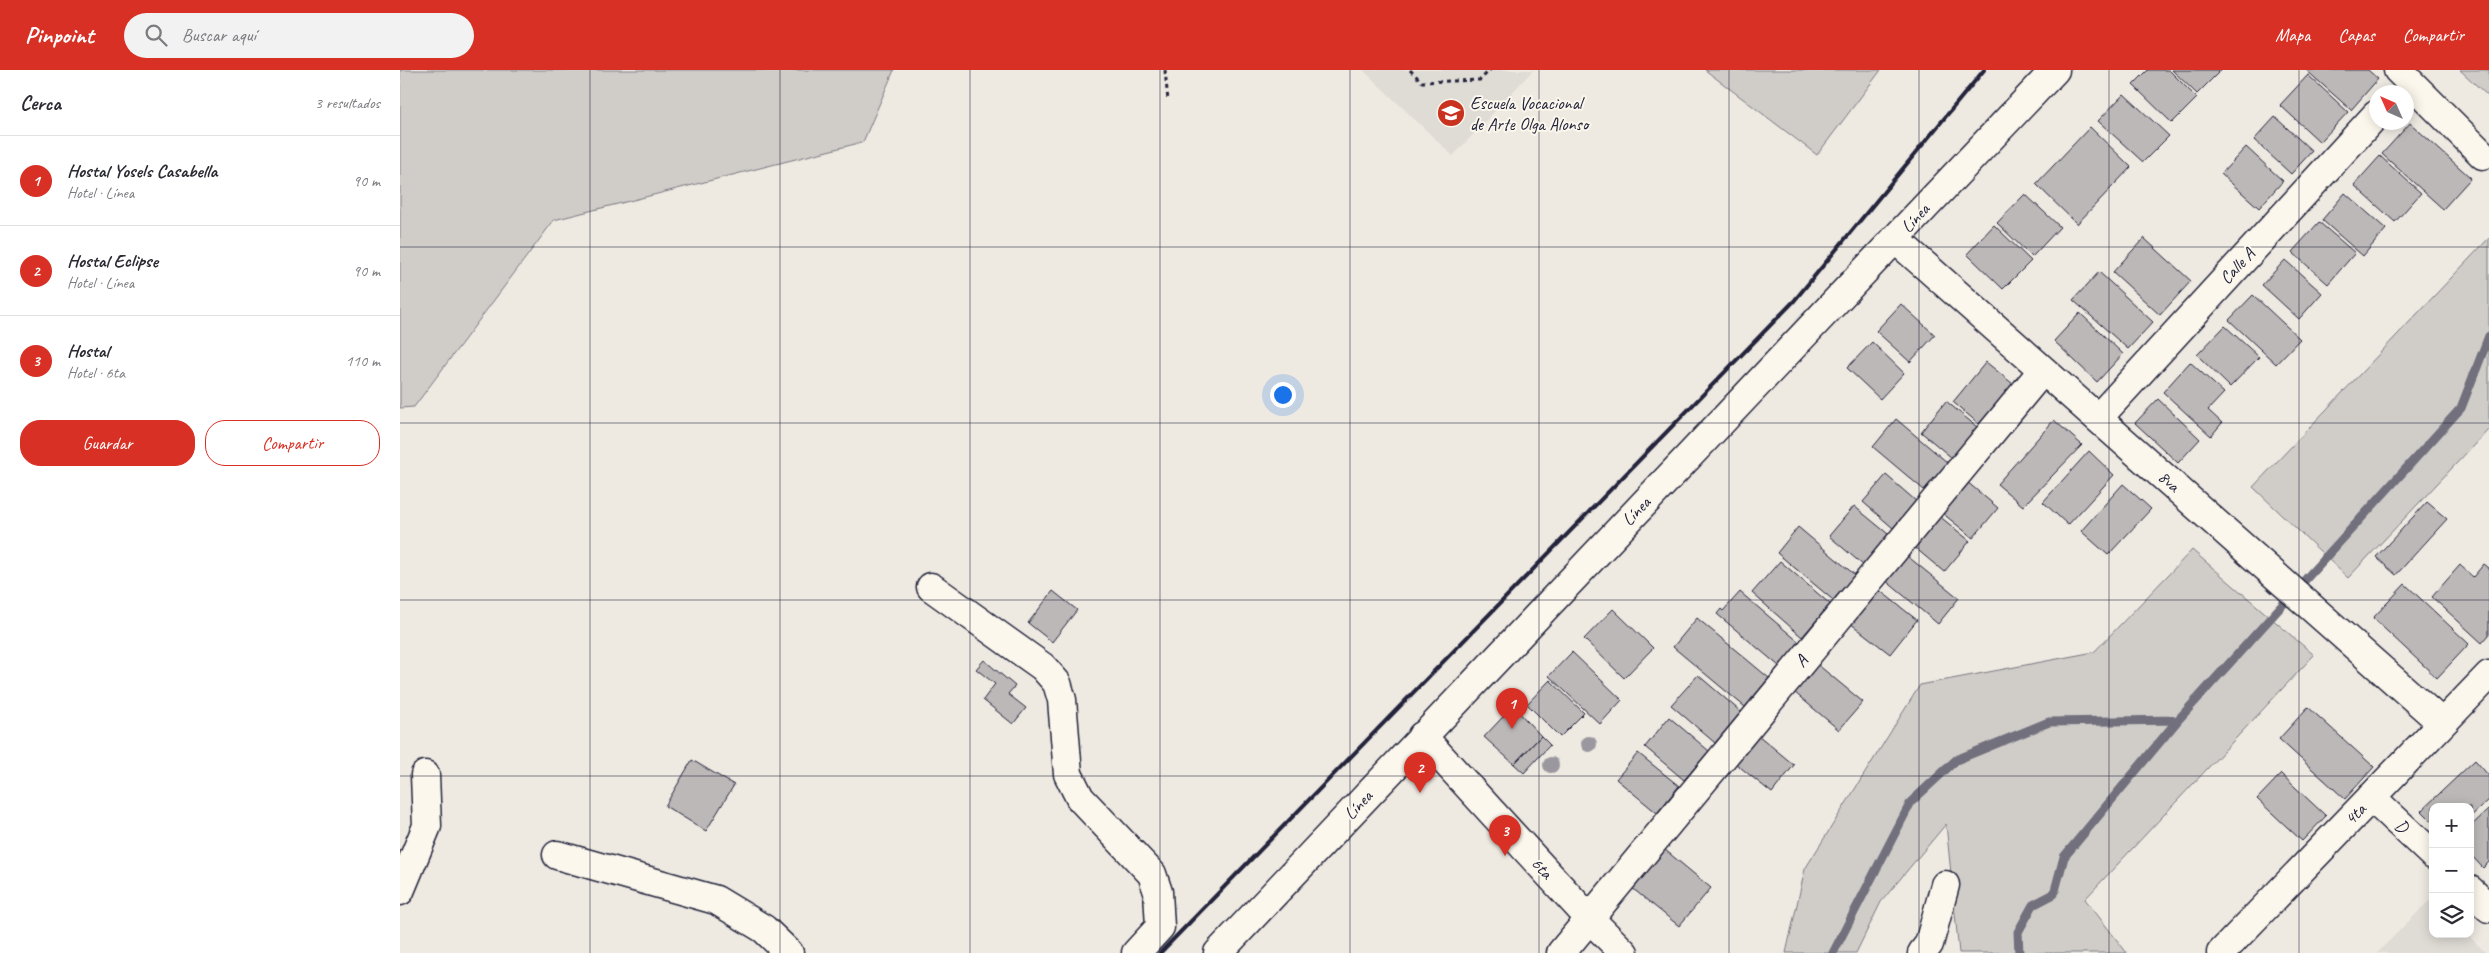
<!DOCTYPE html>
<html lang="es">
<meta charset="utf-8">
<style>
:root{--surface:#fff;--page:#f2f2f3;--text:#2b2b33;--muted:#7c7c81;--line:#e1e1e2;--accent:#d93025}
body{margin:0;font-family:Caveat,sans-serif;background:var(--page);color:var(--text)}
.controls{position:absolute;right:15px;bottom:15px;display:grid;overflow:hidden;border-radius:10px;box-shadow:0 2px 12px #0003}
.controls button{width:45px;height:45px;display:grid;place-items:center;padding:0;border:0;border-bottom:1px solid var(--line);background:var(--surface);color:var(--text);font:25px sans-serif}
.compass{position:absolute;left:1969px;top:15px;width:45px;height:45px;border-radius:50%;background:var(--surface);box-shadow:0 2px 12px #0003;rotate:315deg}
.you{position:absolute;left:882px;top:324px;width:18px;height:18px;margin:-12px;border:4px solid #fff;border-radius:50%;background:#1a73e8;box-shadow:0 0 0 8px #1a73e833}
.badge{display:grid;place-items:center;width:32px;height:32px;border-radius:50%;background:var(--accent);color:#fff;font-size:16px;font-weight:700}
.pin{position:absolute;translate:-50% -41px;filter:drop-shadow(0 1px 2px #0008)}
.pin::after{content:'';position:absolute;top:26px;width:18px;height:15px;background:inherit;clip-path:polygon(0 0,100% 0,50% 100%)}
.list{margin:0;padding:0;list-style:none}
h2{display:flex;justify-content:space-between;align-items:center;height:65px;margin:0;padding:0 20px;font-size:21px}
h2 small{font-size:16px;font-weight:400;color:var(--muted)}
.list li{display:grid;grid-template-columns:32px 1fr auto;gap:15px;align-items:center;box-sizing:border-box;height:90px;padding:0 20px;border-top:1px solid var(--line)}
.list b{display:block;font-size:19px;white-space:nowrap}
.list p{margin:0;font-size:16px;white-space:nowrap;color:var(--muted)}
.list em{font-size:16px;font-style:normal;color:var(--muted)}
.actions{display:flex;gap:10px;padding:15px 20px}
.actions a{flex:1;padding:11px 0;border:1px solid var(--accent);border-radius:20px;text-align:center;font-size:18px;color:var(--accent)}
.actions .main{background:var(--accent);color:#fff}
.icon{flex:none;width:28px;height:28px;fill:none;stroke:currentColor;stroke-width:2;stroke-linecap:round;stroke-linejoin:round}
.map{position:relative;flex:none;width:2089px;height:883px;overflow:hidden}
header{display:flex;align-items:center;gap:30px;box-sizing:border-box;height:70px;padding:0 25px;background:var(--accent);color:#fff}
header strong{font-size:24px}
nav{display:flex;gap:28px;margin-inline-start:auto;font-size:18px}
.search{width:350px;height:45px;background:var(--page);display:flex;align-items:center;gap:12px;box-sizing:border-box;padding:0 18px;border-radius:28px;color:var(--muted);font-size:19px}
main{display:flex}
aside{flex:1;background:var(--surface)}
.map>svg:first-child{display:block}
</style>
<header>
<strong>Pinpoint</strong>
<div class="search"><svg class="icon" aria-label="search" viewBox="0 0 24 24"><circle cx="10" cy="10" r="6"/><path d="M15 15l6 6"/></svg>Buscar aquí</div>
<nav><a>Mapa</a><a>Capas</a><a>Compartir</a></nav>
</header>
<main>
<aside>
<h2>Cerca<small>3 resultados</small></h2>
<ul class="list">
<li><span class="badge">1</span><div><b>Hostal Yosels Casabella</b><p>Hotel · Línea</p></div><em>90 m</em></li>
<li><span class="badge">2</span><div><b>Hostal Eclipse</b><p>Hotel · Línea</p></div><em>90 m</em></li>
<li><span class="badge">3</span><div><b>Hostal</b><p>Hotel · 6ta</p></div><em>110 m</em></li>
</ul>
<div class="actions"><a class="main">Guardar</a><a>Compartir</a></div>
</aside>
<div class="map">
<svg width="2089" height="883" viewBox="0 0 2089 883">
<rect width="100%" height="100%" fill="#eeeae2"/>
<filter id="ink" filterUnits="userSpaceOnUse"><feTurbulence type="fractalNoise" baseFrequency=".02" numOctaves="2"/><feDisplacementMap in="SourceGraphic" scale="10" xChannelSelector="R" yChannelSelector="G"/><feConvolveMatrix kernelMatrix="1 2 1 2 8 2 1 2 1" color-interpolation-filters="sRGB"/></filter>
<g filter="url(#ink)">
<path fill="#dfdbd5" d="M 963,0 L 1133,0 L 1053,86 Z
M 2031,829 L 2033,831 L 2033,864 L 2067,864 L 2086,883 L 1977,883 Z"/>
<path fill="#d0cdc9" stroke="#797882" d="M 0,0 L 494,0 L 463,72 L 154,150 L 14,337 L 0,338 Z
M 1305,0 L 1481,0 L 1417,85 Z
M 2060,0 L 2089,0 L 2089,27 Z
M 2089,168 L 2089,359 L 1948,508 L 1853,417 Z
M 1792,480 L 1914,585 L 1685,829 L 1727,883 L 1559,883 L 1546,754 L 1481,832 L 1456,883 L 1386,883 L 1405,799 L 1520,615 L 1694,582 Z"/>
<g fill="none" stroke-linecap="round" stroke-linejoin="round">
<path stroke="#716f7c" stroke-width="9" d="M 1433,883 L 1511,732 L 1556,690 L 1649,652 L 1778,650
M 1619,883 L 1618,862 L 1633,835 L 1654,824 L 1664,787 L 1778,650 L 2061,338 L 2089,266"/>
</g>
<path fill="#bcb8b8" stroke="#22223b" d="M 1748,0 L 1769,0 L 1797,28 L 1772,53 L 1733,15 Z
M 1772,0 L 1821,0 L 1797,24 Z
M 1906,0 L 1968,0 L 1978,9 L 1951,40 Z
M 1908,5 L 1948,42 L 1920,72 L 1880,35 Z
M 1724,24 L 1769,66 L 1743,92 L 1698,51 Z
M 1875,47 L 1912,81 L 1891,104 L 1854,70 Z
M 2010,53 L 2071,108 L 2043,139 L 1982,84 Z
M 1690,57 L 1731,97 L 1677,154 L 1636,114 Z
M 1846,77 L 1883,111 L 1859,138 L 1821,104 Z
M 1980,86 L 2021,123 L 1995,152 L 1954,115 Z
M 1945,123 L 1986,159 L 1963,186 L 1922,150 Z
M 1625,124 L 1660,157 L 1632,187 L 1597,153 Z
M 1919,152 L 1955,183 L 1928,214 L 1892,182 Z
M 1594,155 L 1631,191 L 1603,219 L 1567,184 Z
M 1744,168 L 1791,211 L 1760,245 L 1713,202 Z
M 1885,190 L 1922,223 L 1899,249 L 1862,215 Z
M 1699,202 L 1753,252 L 1728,279 L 1673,230 Z
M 1853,225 L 1900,269 L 1876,294 L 1829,250 Z
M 1501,234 L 1535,265 L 1510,292 L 1476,261 Z
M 1680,243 L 1723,284 L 1697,312 L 1654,271 Z
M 1825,256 L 1859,287 L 1830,317 L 1797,285 Z
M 1472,272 L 1504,303 L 1480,329 L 1447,298 Z
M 1586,292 L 1613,314 L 1579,354 L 1553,332 Z
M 1790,292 L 1824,323 L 1808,340 L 1822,353 L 1811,366 L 1763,322 Z
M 1758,329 L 1800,369 L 1778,393 L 1735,353 Z
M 1546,331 L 1577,357 L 1552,388 L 1521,362 Z
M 1496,349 L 1548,393 L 1524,420 L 1473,377 Z
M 1654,350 L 1682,375 L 1623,436 L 1597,414 Z
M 1689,381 L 1714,405 L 1668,455 L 1643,432 Z
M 1486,405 L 1516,431 L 1493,458 L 1463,432 Z
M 1566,411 L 1598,438 L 1573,468 L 1541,442 Z
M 1723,414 L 1751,439 L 1708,485 L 1681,461 Z
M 2027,432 L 2047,449 L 1996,505 L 1976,487 Z
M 1454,436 L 1488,464 L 1463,495 L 1429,466 Z
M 1538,445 L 1570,471 L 1544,502 L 1513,476 Z
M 1398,457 L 1455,505 L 1433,530 L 1377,483 Z
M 1506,485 L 1559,528 L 1538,554 L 1485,510 Z
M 1380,491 L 1430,534 L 1402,567 L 1352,523 Z
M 2084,494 L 2089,498 L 2089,565 L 2082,573 L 2032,527 L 2060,495 L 2073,507 Z
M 2005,514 L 2069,574 L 2037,608 L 1973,548 Z
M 1478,519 L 1517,550 L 1490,584 L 1450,553 Z
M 653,521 L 677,540 L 652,572 L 628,553 Z
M 1340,522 L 1399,572 L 1379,596 L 1317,544 L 1321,539 L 1323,541 Z
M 1213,539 L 1253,578 L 1224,608 L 1184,569 Z
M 1297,548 L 1369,608 L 1345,637 L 1273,577 Z
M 1172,582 L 1222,630 L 1200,654 L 1149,606 Z
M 584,590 L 615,616 L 608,624 L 626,638 L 613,654 L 583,630 L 595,614 L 576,599 Z
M 1417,594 L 1463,632 L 1439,660 L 1394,622 Z
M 1298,605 L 1341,642 L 1315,673 L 1271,635 Z
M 1150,610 L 1184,643 L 1160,667 L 1127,634 Z
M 1113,636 L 1141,666 L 1114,694 L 1084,667 Z
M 1908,637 L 1974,697 L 1945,729 L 1879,669 Z
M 1269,647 L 1309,681 L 1284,710 L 1245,677 Z
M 1358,665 L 1394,695 L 1372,723 L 1335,693 Z
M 1141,666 L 1150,675 L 1124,703 L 1114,694 Z
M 1238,683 L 1279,716 L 1257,743 L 1216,709 Z
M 292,690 L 334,715 L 306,761 L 265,736 Z
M 2075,690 L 2089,706 L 2089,730 L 2070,747 L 2070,737 L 2033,737 L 2033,753 L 2021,741 Z
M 1881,704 L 1926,746 L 1902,771 L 1857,729 Z
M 2089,739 L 2089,792 L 2083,798 L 2070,784 L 2070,757 Z
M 1264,779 L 1311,818 L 1279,856 L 1232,818 Z"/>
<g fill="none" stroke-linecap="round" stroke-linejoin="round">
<defs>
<path id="minor" d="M 1998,0 L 2083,85
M 1495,169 L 2042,653
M 1698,348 L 1976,45
M 531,517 L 643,597 L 657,613 L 662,630 L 668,704 L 680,728 L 752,804 L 758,822 L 760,857 L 736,883
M 1022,666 L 1188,847 L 1224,883
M 1971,727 L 2033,785
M 157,785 L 316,830 L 364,859 L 389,883
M 2070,820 L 2089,838
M 0,821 L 27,756 L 25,705
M 1161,883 L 1643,300
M 1522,883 L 1529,874 L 1545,815
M 1821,883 L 2089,605"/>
<path id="major" d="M 818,883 L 1655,0"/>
</defs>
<use href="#minor" stroke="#22223b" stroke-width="31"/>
<use href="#major" stroke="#22223b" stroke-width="31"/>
<path stroke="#22223b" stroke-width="3" stroke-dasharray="4 4" stroke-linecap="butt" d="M 765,0 L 768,31
M 1010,0 L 1022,12 L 1080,10 L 1090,0"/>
<use href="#minor" stroke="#fbf7ec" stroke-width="28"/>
<use href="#major" stroke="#fbf7ec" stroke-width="28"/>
<path stroke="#22223b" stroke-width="4" d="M 760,883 L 1394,231 L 1584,0"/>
</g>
<g fill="#9a989e">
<circle cx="1189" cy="674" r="8"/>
<circle cx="1151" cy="695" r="8"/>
</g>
</g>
<path fill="none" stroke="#22223b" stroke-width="1" stroke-opacity="0.55" d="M 190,0 L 190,883M 380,0 L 380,883M 570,0 L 570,883M 760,0 L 760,883M 950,0 L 950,883M 1139,0 L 1139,883M 1329,0 L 1329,883M 1519,0 L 1519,883M 1709,0 L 1709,883M 1899,0 L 1899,883M 0,177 L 2089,177M 0,353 L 2089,353M 0,530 L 2089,530M 0,706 L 2089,706"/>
<defs>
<symbol id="school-disc" viewBox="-11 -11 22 22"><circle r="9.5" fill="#c8321e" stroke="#fbf7ec"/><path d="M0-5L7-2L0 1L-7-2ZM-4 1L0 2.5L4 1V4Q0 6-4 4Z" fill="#fff"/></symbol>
</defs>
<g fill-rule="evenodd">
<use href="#school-disc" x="1035" y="27" width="32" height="32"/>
</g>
<g text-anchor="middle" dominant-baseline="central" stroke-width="4" stroke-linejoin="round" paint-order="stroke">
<g font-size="18" fill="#22223b" stroke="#fbf7ec" text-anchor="start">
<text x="1070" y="33">Escuela Vocacional<tspan x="1070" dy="21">de Arte Olga Alonso</tspan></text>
</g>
<g font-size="18" fill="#22223b" stroke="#fbf7ec">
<text transform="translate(1515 148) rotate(-47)">Línea</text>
<text transform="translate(1837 196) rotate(-47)">Calle A</text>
<text transform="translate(1769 411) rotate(42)">8va</text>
<text transform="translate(1236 441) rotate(-46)">Línea</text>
<text transform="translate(1401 591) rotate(-50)">A</text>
<text transform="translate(958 735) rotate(-47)">Línea</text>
<text transform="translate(1955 744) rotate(-46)">4ta</text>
<text transform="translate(2002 756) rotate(43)">D</text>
<text transform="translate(1142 798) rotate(47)">6ta</text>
</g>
</g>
</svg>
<div class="controls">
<button>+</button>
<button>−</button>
<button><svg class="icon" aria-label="layers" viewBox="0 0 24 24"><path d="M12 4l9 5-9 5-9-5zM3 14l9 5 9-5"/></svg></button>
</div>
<svg class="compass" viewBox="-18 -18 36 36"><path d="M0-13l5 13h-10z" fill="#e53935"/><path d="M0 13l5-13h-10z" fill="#7c7c81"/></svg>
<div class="you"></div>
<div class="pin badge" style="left:1112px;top:659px">1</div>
<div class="pin badge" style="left:1020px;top:723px">2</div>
<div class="pin badge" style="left:1105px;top:786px">3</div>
</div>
</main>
